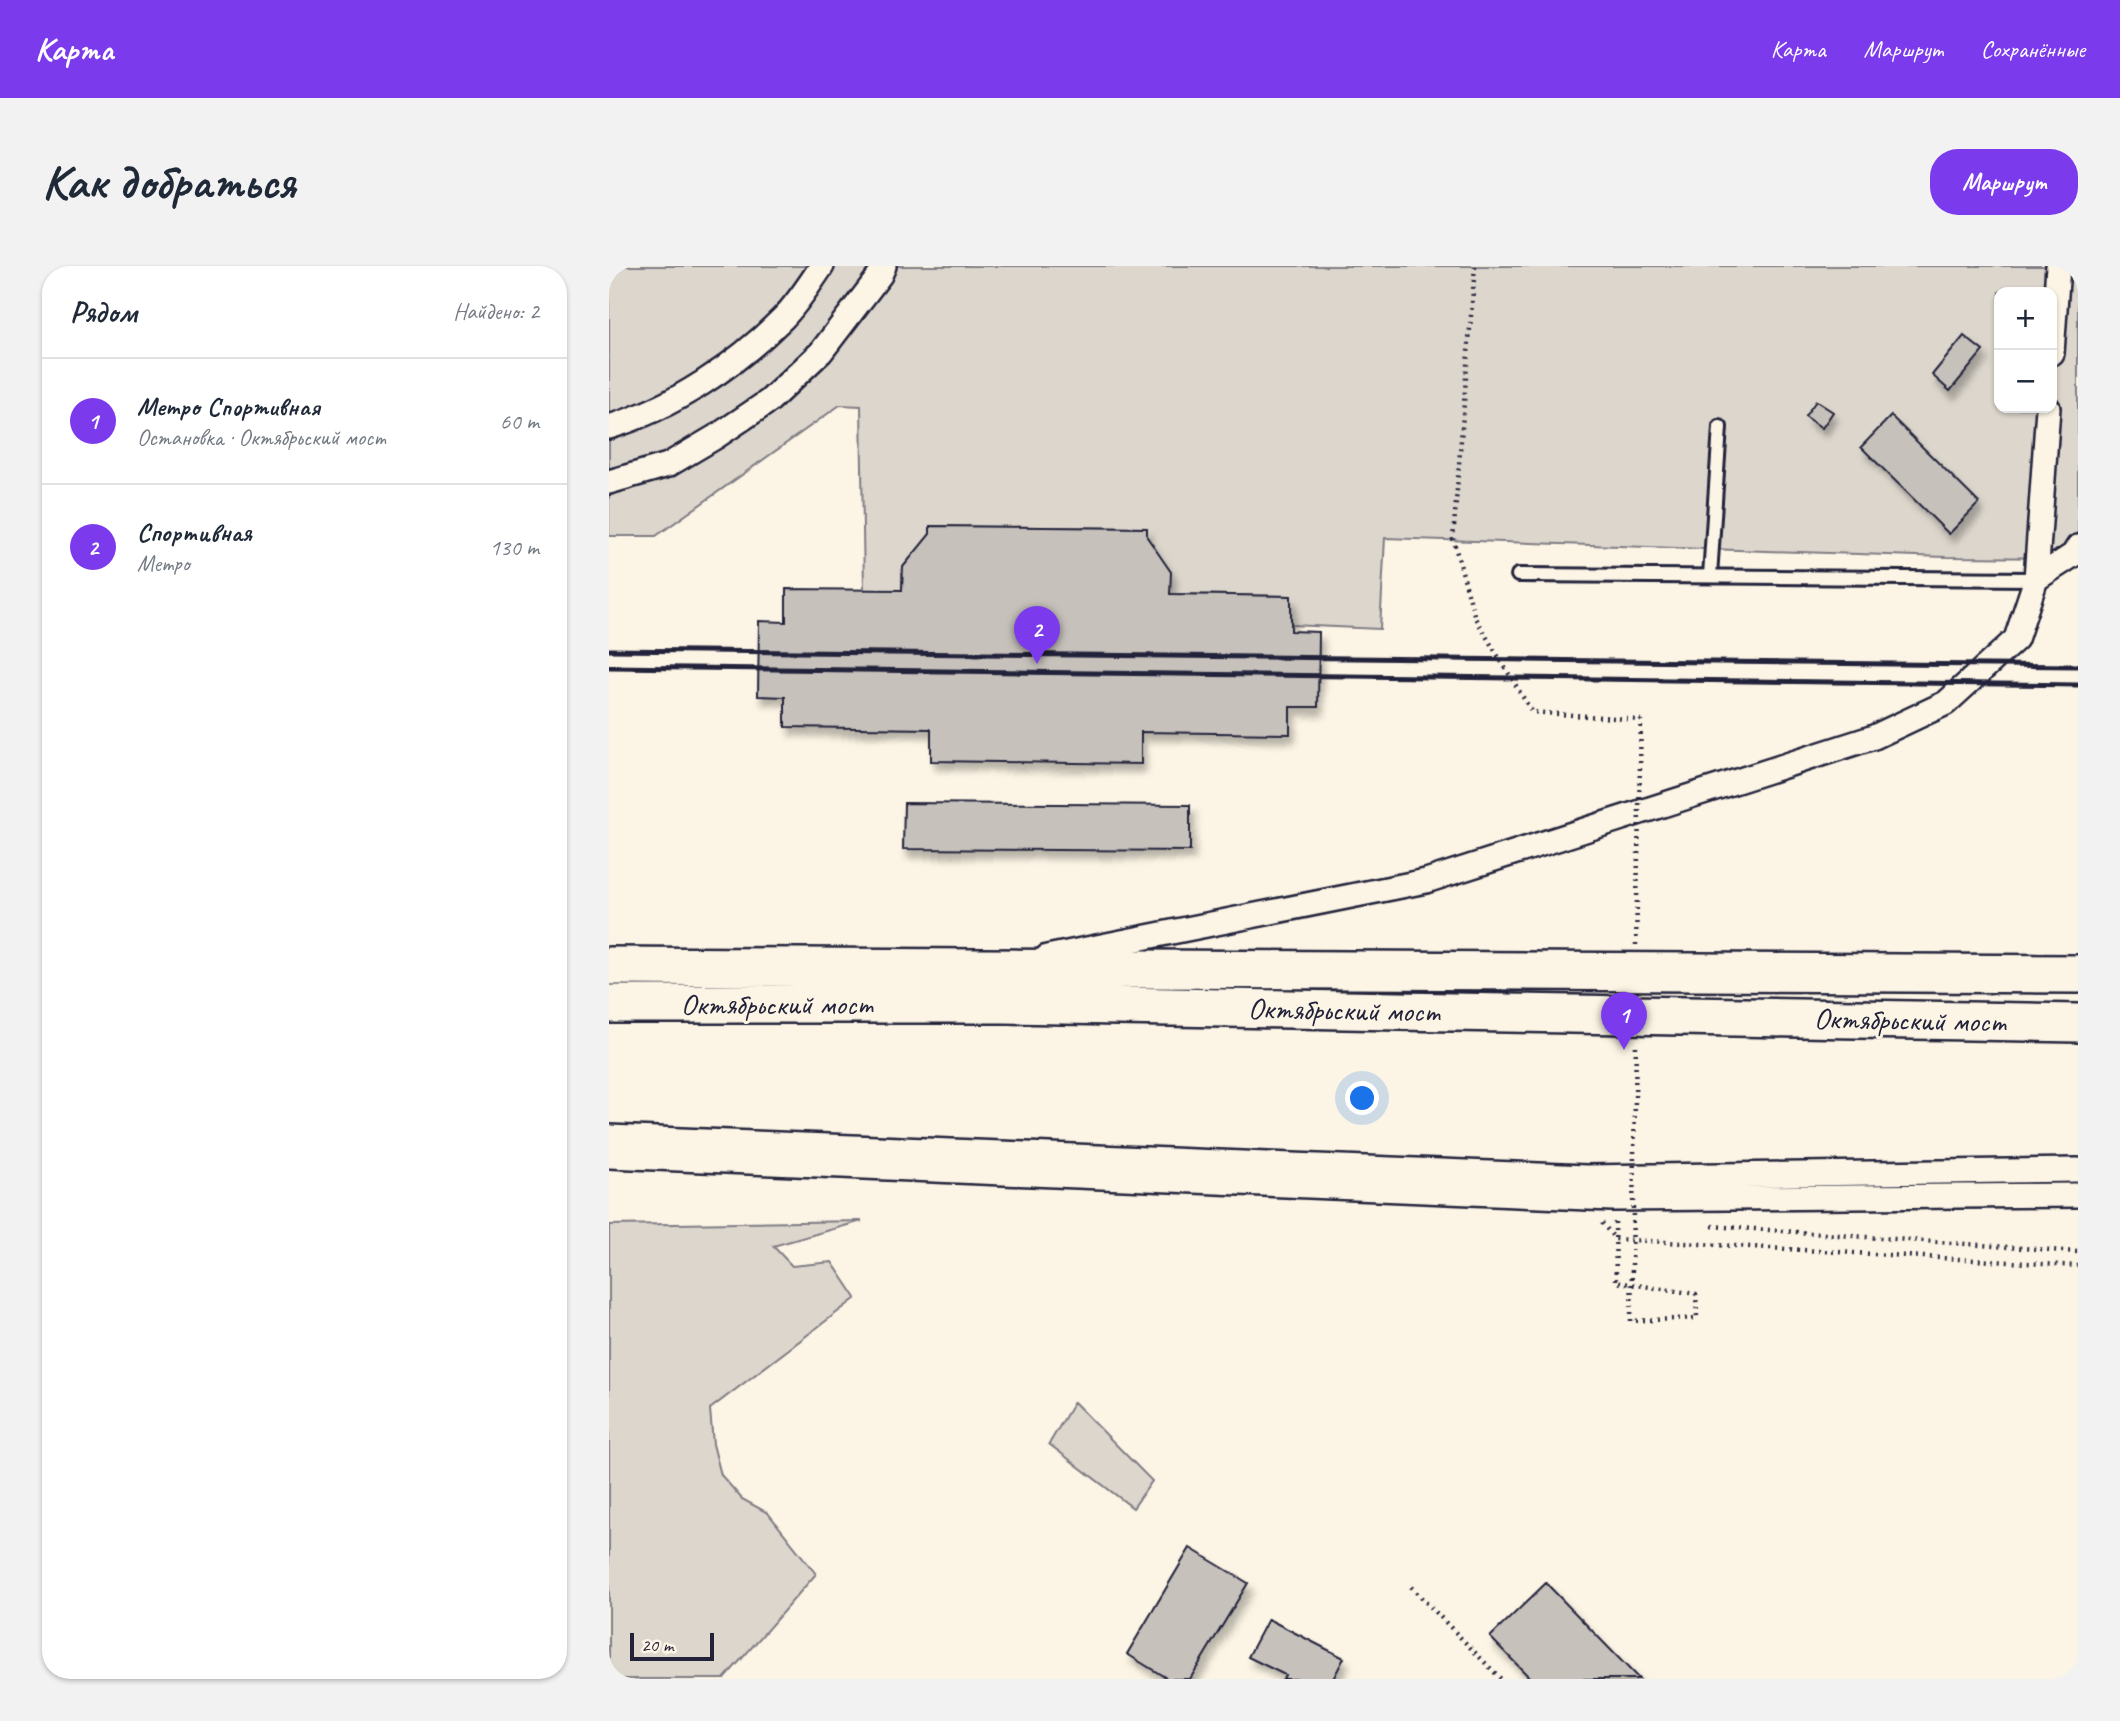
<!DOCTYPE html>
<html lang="ru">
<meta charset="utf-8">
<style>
:root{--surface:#fff;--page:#f2f2f3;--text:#1f2937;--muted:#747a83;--line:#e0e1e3;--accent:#7c3aed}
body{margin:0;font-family:Caveat,sans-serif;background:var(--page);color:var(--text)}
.controls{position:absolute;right:21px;top:21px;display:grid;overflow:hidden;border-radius:14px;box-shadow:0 2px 5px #0004}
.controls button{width:63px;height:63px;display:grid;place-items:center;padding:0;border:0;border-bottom:2px solid var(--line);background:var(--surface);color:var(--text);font:35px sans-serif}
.scale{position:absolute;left:21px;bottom:18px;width:84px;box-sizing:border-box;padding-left:7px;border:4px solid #22223b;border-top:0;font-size:19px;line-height:24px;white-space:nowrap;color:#22223b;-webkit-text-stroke:5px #fcf5e5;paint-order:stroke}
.you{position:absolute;left:754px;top:833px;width:24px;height:24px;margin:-18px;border:5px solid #fff;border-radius:50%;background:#1a73e8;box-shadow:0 0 0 10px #1a73e833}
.badge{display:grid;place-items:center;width:46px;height:46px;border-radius:50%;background:var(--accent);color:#fff;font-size:23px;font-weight:700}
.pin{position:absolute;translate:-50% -58px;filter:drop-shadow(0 2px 4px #0008)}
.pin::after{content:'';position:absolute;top:37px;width:24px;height:21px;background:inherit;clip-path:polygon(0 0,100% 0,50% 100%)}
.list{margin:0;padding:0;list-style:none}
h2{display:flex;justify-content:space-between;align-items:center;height:91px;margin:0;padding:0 28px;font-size:30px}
h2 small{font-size:23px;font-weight:400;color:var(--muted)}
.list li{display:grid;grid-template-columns:46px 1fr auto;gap:21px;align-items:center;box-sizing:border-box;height:126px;padding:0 28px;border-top:2px solid var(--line)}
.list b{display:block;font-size:26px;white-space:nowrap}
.list p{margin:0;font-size:23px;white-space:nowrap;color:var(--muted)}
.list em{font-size:23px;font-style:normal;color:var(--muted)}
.map{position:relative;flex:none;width:1469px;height:1413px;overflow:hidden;border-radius:28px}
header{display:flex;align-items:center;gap:42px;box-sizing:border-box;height:98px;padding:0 35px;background:var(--accent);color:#fff}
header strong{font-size:33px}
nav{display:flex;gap:38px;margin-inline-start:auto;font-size:24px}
.intro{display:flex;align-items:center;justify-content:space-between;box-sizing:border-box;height:168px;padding:0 42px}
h1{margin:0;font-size:49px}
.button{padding:18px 32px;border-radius:28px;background:var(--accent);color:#fff;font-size:24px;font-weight:700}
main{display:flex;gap:42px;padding:0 42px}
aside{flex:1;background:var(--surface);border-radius:28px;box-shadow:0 2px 5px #0004}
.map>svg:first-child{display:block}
</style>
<header>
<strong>Карта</strong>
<nav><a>Карта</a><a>Маршрут</a><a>Сохранённые</a></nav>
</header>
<div class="intro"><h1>Как добраться</h1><a class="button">Маршрут</a></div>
<main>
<aside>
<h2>Рядом<small>Найдено: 2</small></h2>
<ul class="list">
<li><span class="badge">1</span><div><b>Метро Спортивная</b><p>Остановка · Октябрьский мост</p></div><em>60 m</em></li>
<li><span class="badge">2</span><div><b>Спортивная</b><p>Метро</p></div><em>130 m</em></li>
</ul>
</aside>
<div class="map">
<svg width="1469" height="1413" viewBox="0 0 1469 1413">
<defs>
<filter id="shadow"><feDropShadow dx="4.5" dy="8" stdDeviation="3.5" flood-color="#0004"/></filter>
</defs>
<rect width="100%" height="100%" fill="#fcf5e5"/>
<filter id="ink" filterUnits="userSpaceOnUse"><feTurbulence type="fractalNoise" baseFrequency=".0143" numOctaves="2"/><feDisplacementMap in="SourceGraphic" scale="14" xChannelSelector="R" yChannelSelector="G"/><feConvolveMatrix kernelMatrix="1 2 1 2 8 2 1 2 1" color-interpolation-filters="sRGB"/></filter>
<g filter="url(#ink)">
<path fill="#dcd6cc" stroke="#7f7c84" stroke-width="2" fill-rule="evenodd" d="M 0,0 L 1469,0 L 1469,292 L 1337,291 L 776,272 L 771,363 L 682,359 L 682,330 L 561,328 L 538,271 L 537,262 L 321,260 L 321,268 L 293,304 L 293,324 L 255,324 L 252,140 L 231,139 L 47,270 L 0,270 ZM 1390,26 L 1443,26 L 1443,142 L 1390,142 Z
M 253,955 L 164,980 L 183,1000 L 223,996 L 247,1032 L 101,1143 L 104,1178 L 112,1209 L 133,1233 L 159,1247 L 207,1308 L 115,1413 L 0,1413 L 0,959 Z
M 465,1136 L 543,1215 L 524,1242 L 440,1178 Z"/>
<path fill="#c6c1bb" stroke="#22223b" stroke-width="2" filter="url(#shadow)" d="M 1355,70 L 1374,85 L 1341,125 L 1323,109 Z
M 1207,135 L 1224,146 L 1213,162 L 1196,150 Z
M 1282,150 L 1370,237 L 1340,268 L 1252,181 Z
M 321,260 L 538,262 L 538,271 L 562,306 L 561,328 L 682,330 L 682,365 L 710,366 L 709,441 L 681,441 L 681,468 L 532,466 L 532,498 L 322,495 L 322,463 L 176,461 L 176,431 L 149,430 L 150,355 L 177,356 L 177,323 L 293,324 L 294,301 L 321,268 Z
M 295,537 L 581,539 L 581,585 L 294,583 Z
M 581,1282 L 639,1317 L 581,1413 L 559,1413 L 518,1388 Z
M 937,1317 L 1030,1413 L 922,1413 L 881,1371 Z
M 659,1353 L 735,1392 L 724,1413 L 674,1413 L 676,1409 L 639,1391 Z"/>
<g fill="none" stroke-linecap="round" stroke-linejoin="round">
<defs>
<path id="service" d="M 909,309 L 1427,313
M 1101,310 L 1111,161"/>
<path id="minor" d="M 1443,87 L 1449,0
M 0,161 C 64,142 127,99 174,52 C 189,37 201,17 213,0
M 0,216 L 59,199 L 108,170 L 160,135 L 212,86 L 271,9 L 275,0
M 1427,313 L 1464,289 L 1469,281
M 438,691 L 817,615 L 1265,471 L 1337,437 L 1407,373 L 1427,313 L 1439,142
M 0,871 L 977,911 L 1469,904
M 0,890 L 1003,933 L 1469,929"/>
<path id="primary" d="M 0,700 L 1469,708
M 0,738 L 394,738 L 1469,757"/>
</defs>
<use href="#service" stroke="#22223b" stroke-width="18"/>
<use href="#minor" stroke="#22223b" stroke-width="28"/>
<use href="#primary" stroke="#22223b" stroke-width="42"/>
<path stroke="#22223b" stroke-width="4.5" stroke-dasharray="2 5" stroke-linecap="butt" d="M 866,0 L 844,273 L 866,352 L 923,446 L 1032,454
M 1006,956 L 1007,1016 L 1087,1028 L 1088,1052 L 1022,1055
M 993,957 L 1006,973 L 1469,1000
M 1103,960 L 1469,986
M 802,1321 L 892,1413"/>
<use href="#service" stroke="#fcf5e5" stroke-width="12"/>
<use href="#minor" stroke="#fcf5e5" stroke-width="23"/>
<use href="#primary" stroke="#fcf5e5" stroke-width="37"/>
<path stroke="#22223b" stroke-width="5" d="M 0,384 L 1469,400
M 0,401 L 1469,419"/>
<path stroke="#22223b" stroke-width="4.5" stroke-dasharray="2 5" stroke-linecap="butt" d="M 1027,679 L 1032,454
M 1022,1055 L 1027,777"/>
</g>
</g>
<g text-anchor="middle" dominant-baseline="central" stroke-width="6" stroke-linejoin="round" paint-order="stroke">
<g font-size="30" fill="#22223b" stroke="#fcf5e5">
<text x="168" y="738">Октябрьский мост</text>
<text transform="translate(735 744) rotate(1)">Октябрьский мост</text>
<text transform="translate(1301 754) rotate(1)">Октябрьский мост</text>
</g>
</g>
</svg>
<div class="controls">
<button>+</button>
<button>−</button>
</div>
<div class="scale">20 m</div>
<div class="you"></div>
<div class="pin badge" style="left:1015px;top:784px">1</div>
<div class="pin badge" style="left:428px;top:398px">2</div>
</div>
</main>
